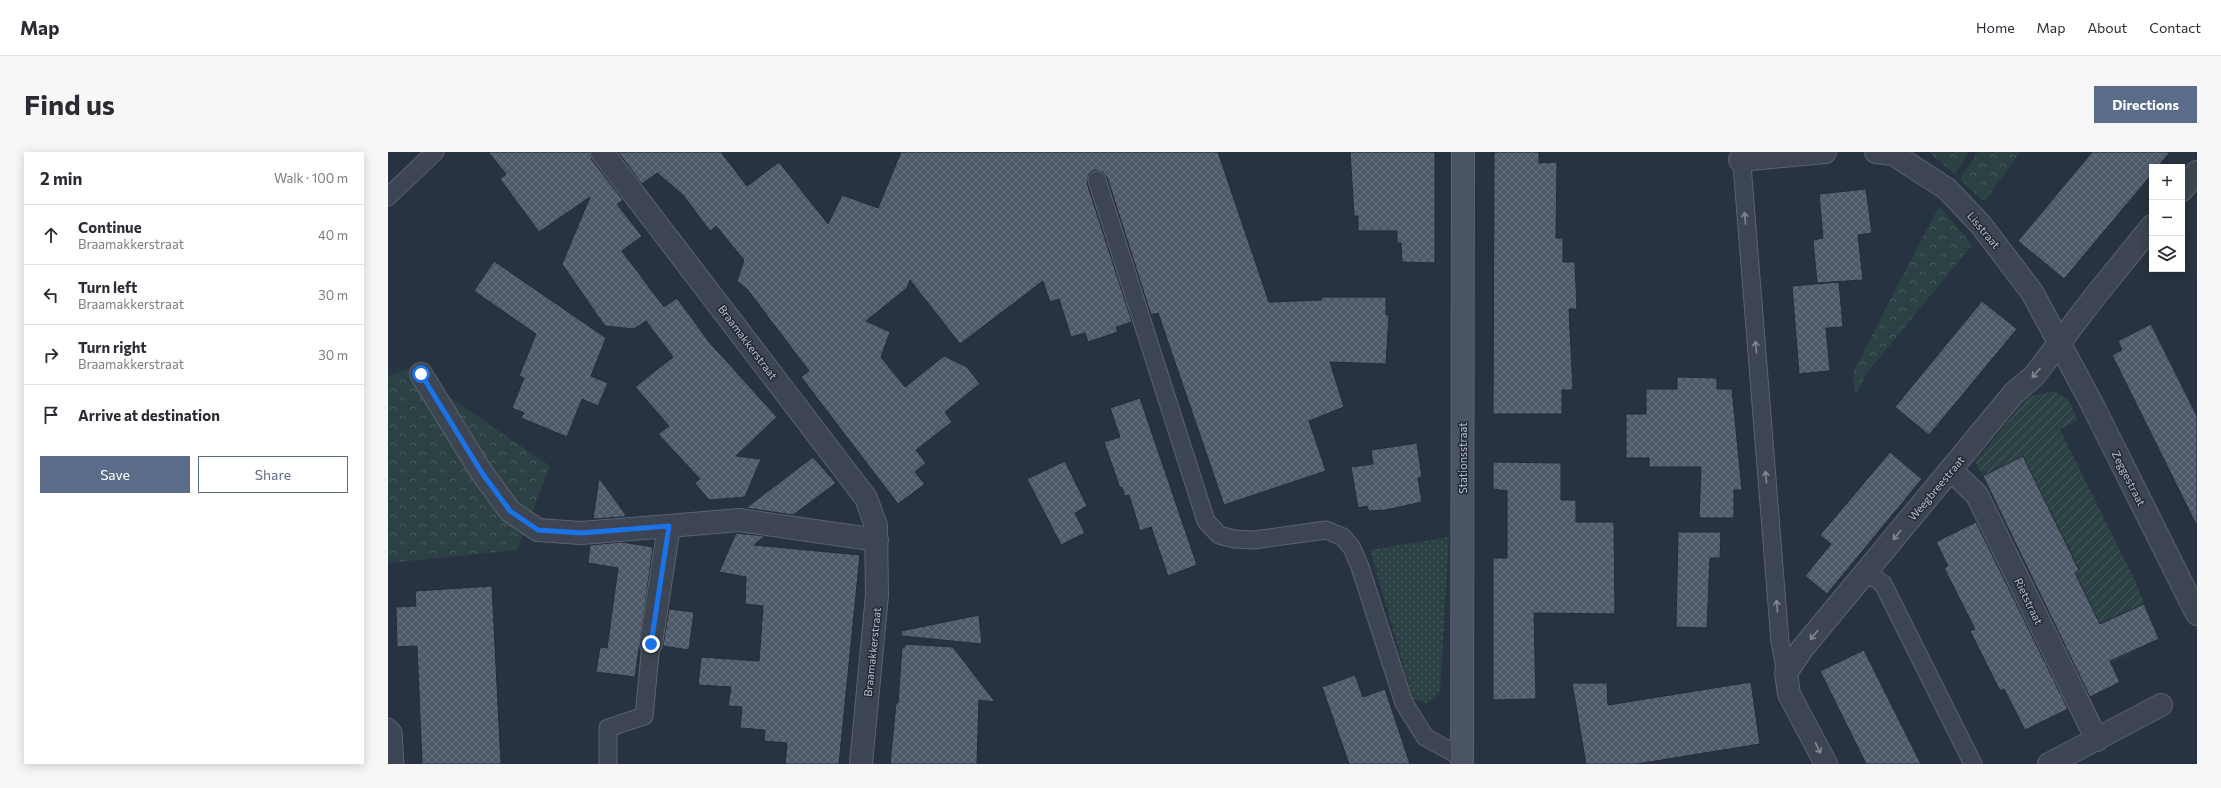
<!DOCTYPE html>
<meta charset="utf-8">
<style>
:root{--surface:#fff;--page:#f7f7f7;--text:#2b2b33;--muted:#7c7c81;--line:#e1e1e2;--accent:#5b6b8a}
body{margin:0;font-family:Commissioner,sans-serif;background:var(--page);color:var(--text)}
.controls{position:absolute;right:12px;top:12px;display:grid;overflow:hidden;border-radius:0px;box-shadow:0 2px 10px #0003}
.controls button{width:36px;height:36px;display:grid;place-items:center;padding:0;border:0;border-bottom:1px solid var(--line);background:var(--surface);color:var(--text);font:20px sans-serif}
.stop{position:absolute;width:12px;height:12px;margin:-9px;border:3px solid #1a73e8;border-radius:50%;background:#fff}
.stop.end{background:#1a73e8;border-color:#fff;box-shadow:0 1px 4px #0008}
.list{margin:0;padding:0;list-style:none}
h2{display:flex;justify-content:space-between;align-items:center;height:52px;margin:0;padding:0 16px;font-size:17px}
h2 small{font-size:13px;font-weight:400;color:var(--muted)}
.list li{display:grid;grid-template-columns:26px 1fr auto;gap:12px;align-items:center;box-sizing:border-box;height:60px;padding:0 16px;border-top:1px solid var(--line)}
.list b{display:block;font-size:15px;white-space:nowrap}
.list p{margin:0;font-size:13px;white-space:nowrap;color:var(--muted)}
.list em{font-size:13px;font-style:normal;color:var(--muted)}
.actions{display:flex;gap:8px;padding:12px 16px}
.actions a{flex:1;padding:9px 0;border:1px solid var(--accent);border-radius:0px;text-align:center;font-size:14px;color:var(--accent)}
.actions .main{background:var(--accent);color:#fff}
.icon{flex:none;width:22px;height:22px;fill:none;stroke:currentColor;stroke-width:2;stroke-linecap:round;stroke-linejoin:round}
.map{position:relative;flex:none;width:1809px;height:612px;overflow:hidden;border-radius:0px}
header{display:flex;align-items:center;gap:24px;box-sizing:border-box;height:56px;padding:0 20px;background:var(--surface);border-bottom:1px solid var(--line)}
header strong{font-size:19px}
nav{display:flex;gap:22px;margin-inline-start:auto;font-size:14px}
.intro{display:flex;align-items:center;justify-content:space-between;box-sizing:border-box;height:96px;padding:0 24px}
h1{margin:0;font-size:28px}
.button{padding:10px 18px;border-radius:0px;background:var(--accent);color:#fff;font-size:14px;font-weight:700}
main{display:flex;gap:24px;padding:0 24px}
aside{flex:1;background:var(--surface);border-radius:0px;box-shadow:0 2px 10px #0003}
.map>svg:first-child{display:block}
</style>
<header>
<strong>Map</strong>
<nav><a>Home</a><a>Map</a><a>About</a><a>Contact</a></nav>
</header>
<div class="intro"><h1>Find us</h1><a class="button">Directions</a></div>
<main>
<aside>
<h2>2 min<small>Walk · 100 m</small></h2>
<ul class="list">
<li><svg class="icon" aria-label="ahead" viewBox="0 0 24 24"><path d="M12 20V5M6 11l6-6 6 6"/></svg><div><b>Continue</b><p>Braamakkerstraat</p></div><em>40 m</em></li>
<li><svg class="icon" aria-label="left" viewBox="0 0 24 24"><path d="M17 20v-9H6M10 6l-5 5 5 5"/></svg><div><b>Turn left</b><p>Braamakkerstraat</p></div><em>30 m</em></li>
<li><svg class="icon" aria-label="right" viewBox="0 0 24 24"><path d="M7 20v-9h11M14 6l5 5-5 5"/></svg><div><b>Turn right</b><p>Braamakkerstraat</p></div><em>30 m</em></li>
<li><svg class="icon" aria-label="arrive" viewBox="0 0 24 24"><path d="M6 21V4h12l-3 4 3 4H6"/></svg><div><b>Arrive at destination</b></div></li>
</ul>
<div class="actions"><a class="main">Save</a><a>Share</a></div>
</aside>
<div class="map">
<svg width="1809" height="612" viewBox="0 0 1809 612">
<defs>
<pattern id="grass-dots" width="8" height="8" patternUnits="userSpaceOnUse"><rect width="8" height="8" fill="#2b4143"/><path d="M2 2h.1M6 6h.1" fill="none" stroke="#485b5d" stroke-width="1.8" stroke-linecap="round"/></pattern>
<pattern id="forest-crowns" width="20" height="18" patternUnits="userSpaceOnUse"><rect width="20" height="18" fill="#2b4143"/><path d="M2 6a3 3 0 1 1 6 0M12 15a3 3 0 1 1 6 0" fill="none" stroke="#485b5d"/></pattern>
<pattern id="garden-furrows" width="10" height="10" patternUnits="userSpaceOnUse"><rect width="10" height="10" fill="#2b4143"/><path d="M-1 1l2-2M0 10L10 0M9 11l2-2" fill="none" stroke="#485b5d"/></pattern>
<pattern id="building-cross-hatch" width="8" height="8" patternUnits="userSpaceOnUse"><rect width="8" height="8" fill="#4e5a6a"/><path d="M0 0l8 8M0 8l8-8" fill="none" stroke="#65707e"/></pattern>
</defs>
<rect width="100%" height="100%" fill="#283341"/>
<path fill="url(#grass-dots)" d="M 1061,385 L 1052,541 L 1039,551 L 1025,547 L 982,398 Z"/>
<path fill="url(#forest-crowns)" d="M 1541,0 L 1581,0 L 1567,22 Z
M 1590,0 L 1632,0 L 1598,48 L 1594,48 L 1572,27 Z
M 1552,55 L 1584,93 L 1479,221 L 1468,242 L 1465,230 L 1466,218 L 1547,62 Z
M 20,217 L 162,314 L 129,398 L 0,411 L 0,224 Z"/>
<path fill="url(#garden-furrows)" d="M 1665,239 L 1680,247 L 1690,268 L 1672,277 L 1749,433 L 1756,452 L 1740,459 L 1756,494 L 1723,511 L 1704,472 L 1711,469 L 1687,421 L 1691,418 L 1635,305 L 1595,324 L 1587,310 L 1640,245 Z"/>
<path fill="url(#building-cross-hatch)" stroke="#232c38" d="M 100,0 L 202,0 L 204,8 L 235,48 L 229,52 L 254,84 L 234,99 L 276,155 L 289,146 L 321,190 L 389,265 L 348,304 L 373,307 L 357,345 L 321,348 L 307,331 L 312,327 L 270,282 L 281,274 L 247,235 L 285,205 L 258,169 L 246,177 L 217,174 L 174,112 L 202,45 L 151,80 L 112,27 L 118,22 Z
M 230,0 L 333,0 L 359,34 L 391,10 L 440,72 L 454,43 L 490,56 L 513,0 L 830,0 L 881,150 L 934,148 L 933,145 L 998,145 L 998,163 L 1001,163 L 998,212 L 942,210 L 956,255 L 921,269 L 938,319 L 836,353 L 770,161 L 763,163 L 719,25 L 715,20 L 706,18 L 701,22 L 699,31 L 744,170 L 728,175 L 730,180 L 700,190 L 697,181 L 683,185 L 671,147 L 662,150 L 655,129 L 572,192 L 522,128 L 519,136 L 478,169 L 502,180 L 493,205 L 517,235 L 556,204 L 579,215 L 592,232 L 557,260 L 564,270 L 528,298 L 538,311 L 527,320 L 537,332 L 510,352 L 413,225 L 421,219 L 359,137 L 349,129 L 356,108 L 328,74 L 322,79 L 295,43 L 269,21 L 254,32 Z
M 962,0 L 1047,0 L 1047,111 L 1014,110 L 1013,91 L 1009,91 L 1009,79 L 970,79 L 970,64 L 966,64 Z
M 1106,0 L 1151,0 L 1151,11 L 1169,10 L 1168,86 L 1175,86 L 1175,110 L 1187,110 L 1189,157 L 1181,157 L 1185,238 L 1174,238 L 1174,262 L 1105,262 Z
M 1704,0 L 1782,0 L 1770,15 L 1764,15 L 1764,22 L 1676,127 L 1630,89 Z
M 1478,37 L 1484,81 L 1470,83 L 1475,128 L 1429,131 L 1425,88 L 1435,86 L 1431,42 Z
M 106,109 L 218,186 L 203,224 L 220,231 L 210,254 L 194,247 L 179,285 L 133,266 L 136,261 L 124,256 L 136,226 L 131,224 L 148,182 L 86,139 Z
M 1451,130 L 1455,175 L 1438,176 L 1442,219 L 1411,222 L 1404,134 Z
M 1594,149 L 1629,177 L 1541,283 L 1507,255 Z
M 1763,172 L 1809,264 L 1809,374 L 1724,203 L 1734,198 L 1730,189 Z
M 1289,225 L 1329,226 L 1329,237 L 1344,237 L 1354,338 L 1346,338 L 1346,366 L 1311,366 L 1313,315 L 1261,315 L 1261,306 L 1238,306 L 1238,262 L 1258,262 L 1258,237 L 1289,237 Z
M 752,246 L 809,413 L 780,424 L 763,375 L 752,379 L 741,343 L 737,344 L 734,335 L 732,336 L 716,290 L 732,285 L 722,256 Z
M 1029,291 L 1034,325 L 1030,326 L 1034,350 L 998,358 L 981,359 L 979,354 L 970,356 L 963,315 L 985,312 L 983,298 Z
M 1502,300 L 1534,327 L 1439,442 L 1417,424 L 1443,392 L 1432,383 Z
M 1635,304 L 1691,418 L 1687,421 L 1712,472 L 1756,452 L 1771,487 L 1722,509 L 1732,530 L 1702,545 L 1595,324 Z
M 425,305 L 448,331 L 405,363 L 358,356 Z
M 677,309 L 699,354 L 687,361 L 697,381 L 673,393 L 639,327 Z
M 1105,310 L 1173,311 L 1173,348 L 1188,348 L 1188,370 L 1226,370 L 1227,462 L 1146,461 L 1148,547 L 1105,548 L 1105,406 L 1119,406 L 1119,339 L 1105,337 Z
M 211,326 L 238,363 L 235,365 L 205,367 Z
M 1588,370 L 1680,557 L 1637,578 L 1616,537 L 1612,539 L 1582,479 L 1587,477 L 1556,416 L 1560,414 L 1548,390 Z
M 1290,380 L 1333,380 L 1332,406 L 1322,406 L 1319,476 L 1288,475 Z
M 348,381 L 377,384 L 366,393 L 472,403 L 451,612 L 397,612 L 399,591 L 376,589 L 377,578 L 352,576 L 354,555 L 340,554 L 343,535 L 310,533 L 313,505 L 371,509 L 375,454 L 357,452 L 358,425 L 331,420 Z
M 234,390 L 265,395 L 247,525 L 208,520 L 212,495 L 219,496 L 230,416 L 200,411 L 202,393 Z
M 104,434 L 113,612 L 34,612 L 29,494 L 9,495 L 8,455 L 28,454 L 27,439 Z
M 281,457 L 306,460 L 301,498 L 275,494 Z
M 591,463 L 594,492 L 514,484 L 513,479 Z
M 517,492 L 565,495 L 607,550 L 591,548 L 589,612 L 502,612 L 508,551 L 510,551 L 514,495 L 517,495 Z
M 1476,498 L 1533,612 L 1478,612 L 1432,519 Z
M 967,523 L 975,545 L 997,537 L 1022,612 L 961,612 L 934,535 Z
M 1363,530 L 1372,592 L 1249,612 L 1198,612 L 1184,531 L 1219,531 L 1220,553 Z"/>
<g fill="none" stroke-linecap="round" stroke-linejoin="round">
<defs>
<path id="lane" d="M 1353,0 L 1392,490 L 1398,521
M 709,28 L 818,369 L 831,383 L 846,387 L 866,388 L 938,378 L 955,385 L 964,396 L 972,415 L 1016,551 L 1037,585 L 1073,605
M 0,45 L 47,0
M 1478,420 L 1495,432 L 1585,612
M 0,575 L 5,580 L 7,612
M 220,612 L 220,576 L 256,564 L 263,492"/>
<path id="street" d="M 214,0 L 478,346 L 488,374 L 489,443 L 473,612
M 1488,0 L 1505,2 L 1559,37 L 1593,73 L 1644,140 L 1704,252 L 1809,462
M 1352,8 L 1437,0
M 1794,38 L 1809,20
M 33,222 L 94,321 L 122,359 L 150,378 L 193,381 L 281,374
M 1563,318 L 1589,343 L 1709,588
M 263,492 L 281,374 L 351,368 L 489,388
M 1438,612 L 1401,542 L 1398,521 L 1414,497 L 1626,241 L 1646,224 L 1708,143 L 1764,74
M 1661,612 L 1773,553"/>
<path id="secondary" d="M 1074,612 L 1075,0"/>
</defs>
<use href="#lane" stroke="#5a636e" stroke-width="19"/>
<use href="#street" stroke="#5a636e" stroke-width="24"/>
<use href="#secondary" stroke="#5a636e" stroke-width="24"/>
<use href="#lane" stroke="#3c4551" stroke-width="17"/>
<use href="#street" stroke="#3c4551" stroke-width="22"/>
<use href="#secondary" stroke="#4a5464" stroke-width="22"/>
</g>
<defs><path id="oneway-shaft" d="M-6 0H5M1.5-3L5.5 0L1.5 3" fill="none" stroke-width="1.6" stroke-linecap="round" stroke-linejoin="round"/></defs>
<g stroke="#818994">
<use href="#oneway-shaft" transform="translate(1357 66) rotate(-95)"/>
<use href="#oneway-shaft" transform="translate(1368 195) rotate(-95)"/>
<use href="#oneway-shaft" transform="translate(1648 221) rotate(131)"/>
<use href="#oneway-shaft" transform="translate(1378 325) rotate(-95)"/>
<use href="#oneway-shaft" transform="translate(1509 383) rotate(130)"/>
<use href="#oneway-shaft" transform="translate(1389 454) rotate(-95)"/>
<use href="#oneway-shaft" transform="translate(1426 483) rotate(130)"/>
<use href="#oneway-shaft" transform="translate(1430 596) rotate(64)"/>
</g>
<g fill="none" stroke-linecap="round" stroke-linejoin="round">
<path stroke="#1a73e8" stroke-width="5" d="M 33,222 L 94,321 L 122,359 L 150,378 L 193,381 L 281,374 L 263,492"/>
</g>
<g text-anchor="middle" dominant-baseline="central" stroke-width="3" stroke-linejoin="round" paint-order="stroke">
<g font-size="11" fill="#b9c0cb" stroke="#212a37">
<text transform="translate(1596 78) rotate(50)">Lisstraat</text>
<text transform="translate(360 190) rotate(53)">Braamakkerstraat</text>
<text transform="translate(1074 306) rotate(-90)">Stationsstraat</text>
<text transform="translate(1741 326) rotate(63)">Zeggestraat</text>
<text transform="translate(1548 336) rotate(-50)">Weegbreestraat</text>
<text transform="translate(1641 449) rotate(64)">Rietstraat</text>
<text transform="translate(484 500) rotate(-84)">Braamakkerstraat</text>
</g>
</g>
</svg>
<div class="controls">
<button>+</button>
<button>−</button>
<button><svg class="icon" aria-label="layers" viewBox="0 0 24 24"><path d="M12 4l9 5-9 5-9-5zM3 14l9 5 9-5"/></svg></button>
</div>
<div class="stop" style="left:33px;top:222px"></div>
<div class="stop end" style="left:263px;top:492px"></div>
</div>
</main>
